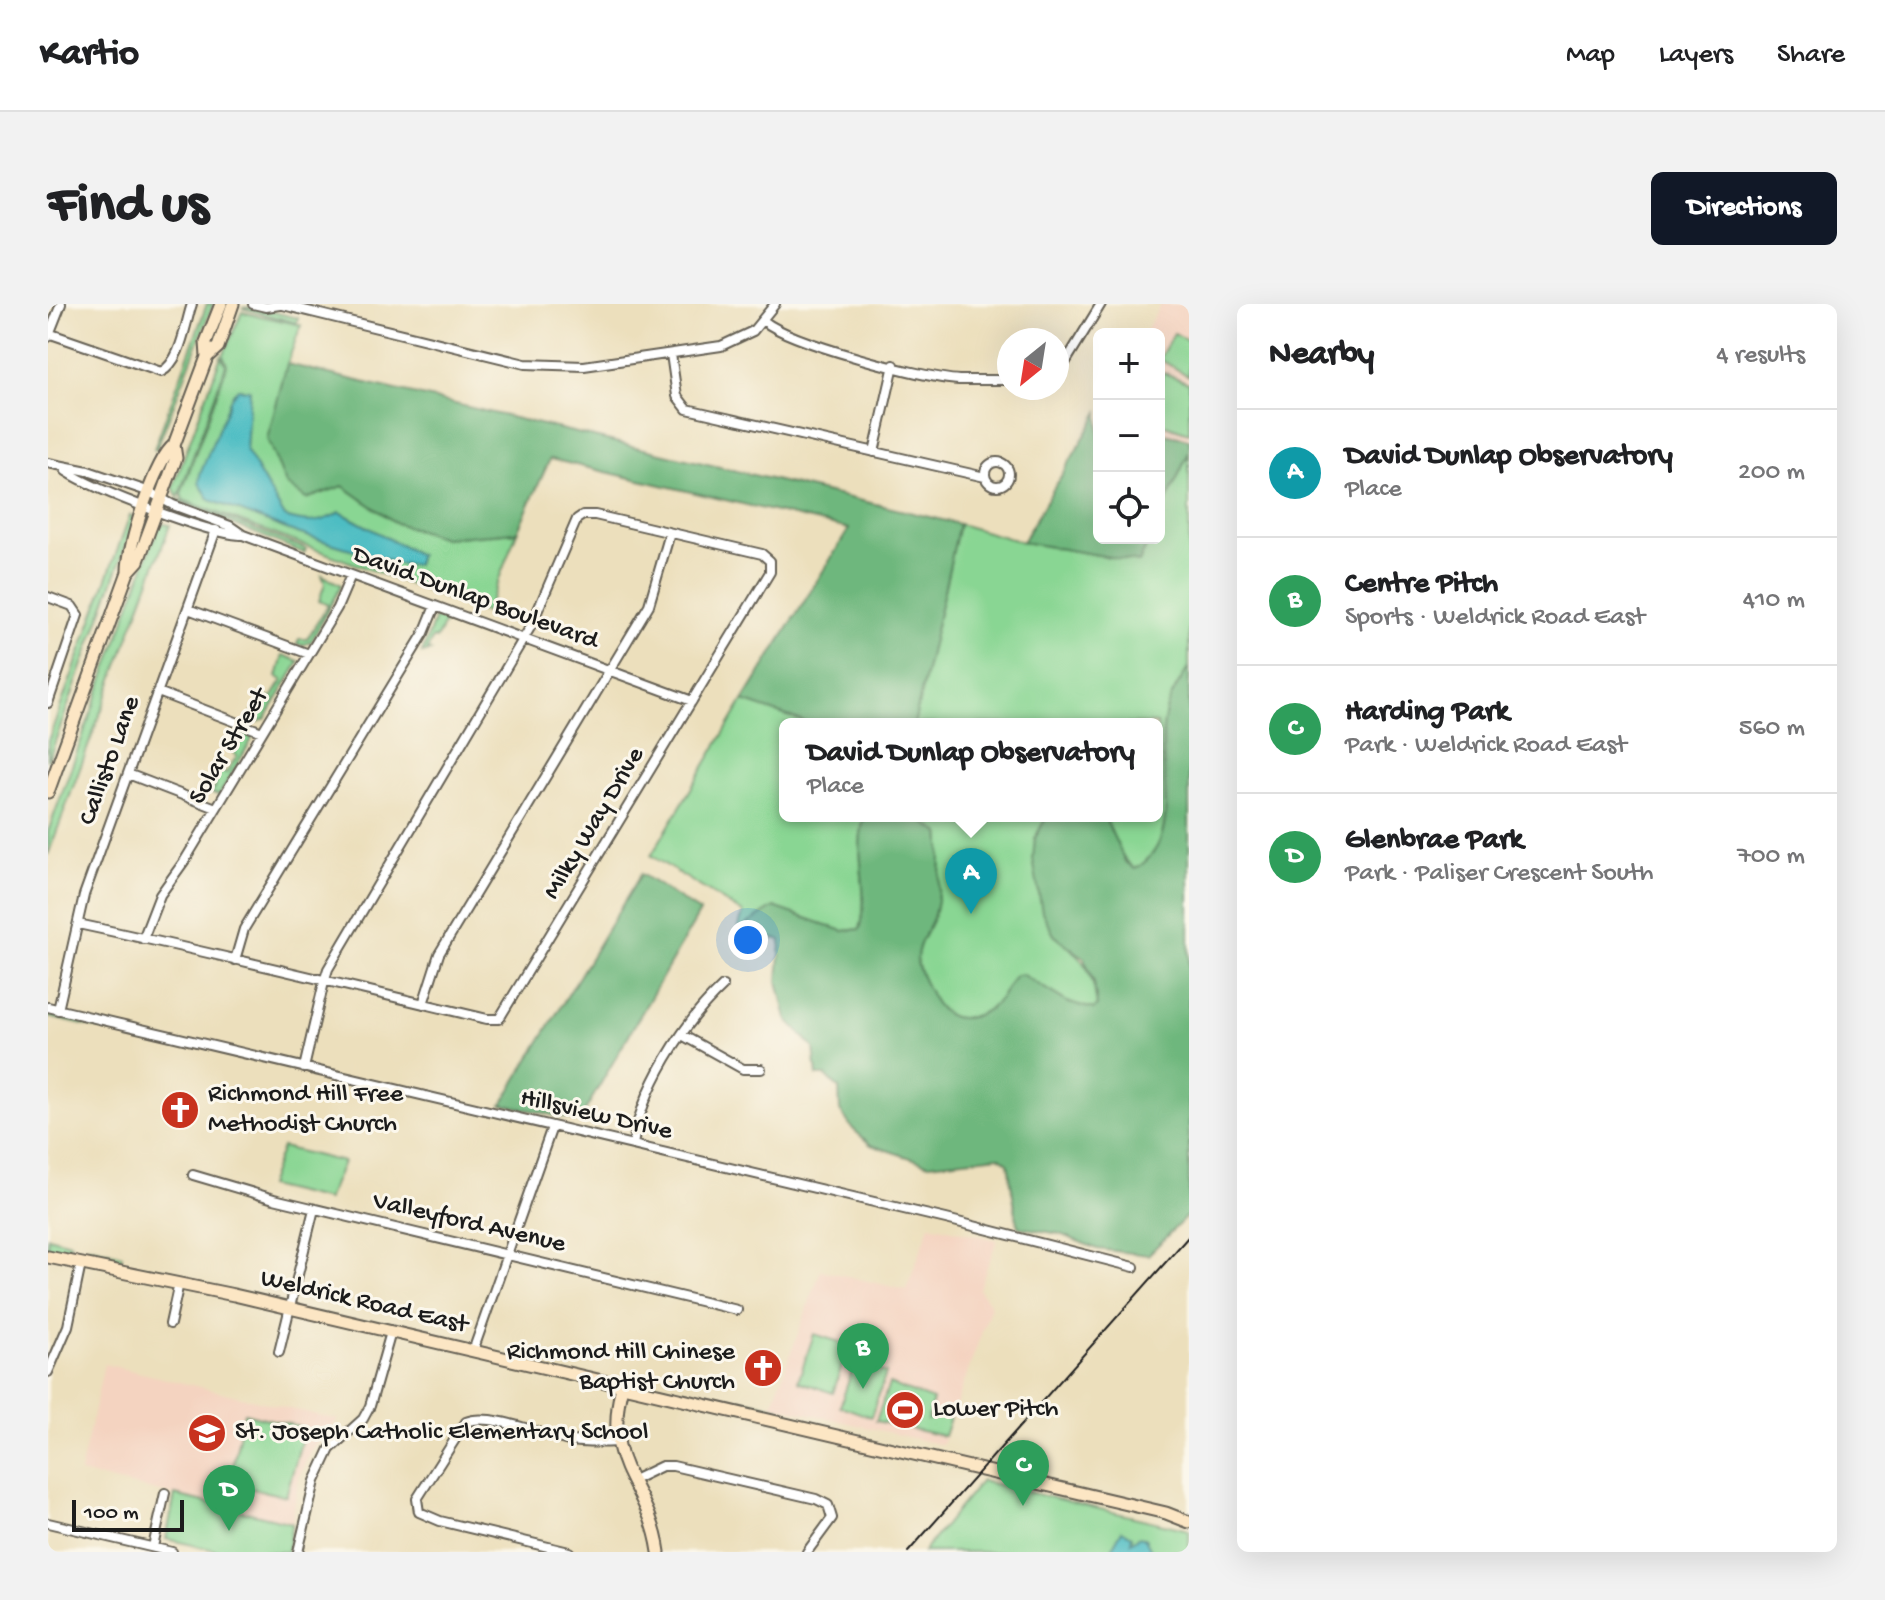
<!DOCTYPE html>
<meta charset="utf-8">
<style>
:root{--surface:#fff;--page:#f2f2f2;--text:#202124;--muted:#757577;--line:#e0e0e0;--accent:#111827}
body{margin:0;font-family:"Gochi Hand",sans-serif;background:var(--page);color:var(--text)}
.controls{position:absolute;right:24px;top:24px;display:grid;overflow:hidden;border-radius:12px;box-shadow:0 8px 32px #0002}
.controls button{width:72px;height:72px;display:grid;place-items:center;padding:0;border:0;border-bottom:2px solid var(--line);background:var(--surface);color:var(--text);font:40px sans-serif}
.compass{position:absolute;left:949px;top:24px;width:72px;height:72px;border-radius:50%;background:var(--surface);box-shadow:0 8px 32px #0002;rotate:210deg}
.scale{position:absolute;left:24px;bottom:20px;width:112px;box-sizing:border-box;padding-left:8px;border:4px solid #1c1c1c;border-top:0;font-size:22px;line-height:28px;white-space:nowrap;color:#1c1c1c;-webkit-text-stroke:6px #fbf7ec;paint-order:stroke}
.you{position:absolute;left:700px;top:636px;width:28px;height:28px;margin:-20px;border:6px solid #fff;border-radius:50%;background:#1a73e8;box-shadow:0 0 0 12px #1a73e833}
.badge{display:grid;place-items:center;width:52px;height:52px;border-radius:50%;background:var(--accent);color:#fff;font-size:26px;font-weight:700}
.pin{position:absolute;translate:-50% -66px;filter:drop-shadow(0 2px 4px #0008)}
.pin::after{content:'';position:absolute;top:42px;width:28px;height:24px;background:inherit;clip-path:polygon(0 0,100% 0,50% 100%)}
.popup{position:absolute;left:731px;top:414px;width:384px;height:104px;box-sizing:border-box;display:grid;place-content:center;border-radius:12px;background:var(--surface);filter:drop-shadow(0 2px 6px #0005);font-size:26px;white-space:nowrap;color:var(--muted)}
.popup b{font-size:30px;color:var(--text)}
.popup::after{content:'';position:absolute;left:50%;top:100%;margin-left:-16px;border:16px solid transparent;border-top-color:var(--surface)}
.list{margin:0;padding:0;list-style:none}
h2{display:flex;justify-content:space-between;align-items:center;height:104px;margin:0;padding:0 32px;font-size:34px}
h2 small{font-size:26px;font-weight:400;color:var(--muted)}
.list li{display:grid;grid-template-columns:52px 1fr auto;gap:24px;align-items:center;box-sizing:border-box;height:128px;padding:0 32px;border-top:2px solid var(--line)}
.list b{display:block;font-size:30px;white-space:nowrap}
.list p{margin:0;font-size:26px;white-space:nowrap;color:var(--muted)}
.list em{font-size:26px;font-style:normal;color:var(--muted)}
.icon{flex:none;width:44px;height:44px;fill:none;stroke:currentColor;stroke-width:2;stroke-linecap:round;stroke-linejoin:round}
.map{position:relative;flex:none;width:1141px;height:1248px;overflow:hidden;border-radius:12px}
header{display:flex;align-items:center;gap:48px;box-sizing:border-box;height:112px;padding:0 40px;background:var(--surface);border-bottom:2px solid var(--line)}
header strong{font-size:38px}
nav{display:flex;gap:44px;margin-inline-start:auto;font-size:28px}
.intro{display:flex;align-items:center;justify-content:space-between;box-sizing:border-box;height:192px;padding:0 48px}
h1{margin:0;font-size:56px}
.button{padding:20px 36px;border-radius:12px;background:var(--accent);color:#fff;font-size:28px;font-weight:700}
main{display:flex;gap:48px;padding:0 48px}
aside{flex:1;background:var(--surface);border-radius:12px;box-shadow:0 8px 32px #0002}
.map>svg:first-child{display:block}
</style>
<header>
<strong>Kartio</strong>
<nav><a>Map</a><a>Layers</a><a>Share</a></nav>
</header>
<div class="intro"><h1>Find us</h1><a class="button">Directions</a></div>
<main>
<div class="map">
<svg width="1141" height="1248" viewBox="0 0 1141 1248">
<rect width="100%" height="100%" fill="#fbf7ec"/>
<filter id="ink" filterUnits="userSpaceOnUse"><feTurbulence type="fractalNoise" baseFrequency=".0125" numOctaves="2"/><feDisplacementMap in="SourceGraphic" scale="16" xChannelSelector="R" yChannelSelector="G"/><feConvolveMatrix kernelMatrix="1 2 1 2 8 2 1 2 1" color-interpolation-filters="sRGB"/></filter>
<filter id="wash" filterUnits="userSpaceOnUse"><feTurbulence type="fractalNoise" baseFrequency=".006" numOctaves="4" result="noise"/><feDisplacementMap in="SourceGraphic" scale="32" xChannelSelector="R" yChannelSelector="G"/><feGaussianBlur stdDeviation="1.8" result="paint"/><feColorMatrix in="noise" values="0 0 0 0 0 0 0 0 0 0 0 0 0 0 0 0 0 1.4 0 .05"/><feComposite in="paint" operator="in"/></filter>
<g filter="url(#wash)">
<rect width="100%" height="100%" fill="#ecdfbc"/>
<path fill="#f4d3c0" d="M 1113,0 L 1141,0 L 1141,135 L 1111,129 L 1111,30 L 1096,30 Z
M 882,921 L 949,936 L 931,985 L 943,1002 L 894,1141 L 724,1101 L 773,966 L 858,986 Z
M 56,1060 L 290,1116 L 265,1143 L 251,1172 L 244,1219 L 32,1169 Z"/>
<path fill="#89d693" stroke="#527958" stroke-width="2" d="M 159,0 L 165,0 L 108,146 L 106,145 Z
M 204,3 L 250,14 L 249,19 L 194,4 Z
M 194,8 L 253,21 L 239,60 L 258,195 L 295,182 L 348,219 L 396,234 L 469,228 L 438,309 L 135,196 L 133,190 L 179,61 L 175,51 Z
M 1126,29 L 1141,37 L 1141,72 L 1111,55 Z
M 173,52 L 178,61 L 130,194 L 125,183 Z
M 1114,68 L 1141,79 L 1141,129 L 1111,119 Z
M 1141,148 L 1141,363 L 1118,407 L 1117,417 L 1125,519 L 1104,557 L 1087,565 C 1070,551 1063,532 1056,512 L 1109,512 L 1109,420 L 866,420 L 911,220 L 974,238 L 1091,258 L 1102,234 L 1111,234 L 1111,214 Z
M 131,196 L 258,245 L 256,249 L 128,197 Z
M 82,211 L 87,213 L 86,219 L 0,457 L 0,437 Z
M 116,220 L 122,221 L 0,551 L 0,528 L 103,243 L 111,222 Z
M 274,271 L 293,281 L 263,338 L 254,341 L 249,340 L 251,335 L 259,335 L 280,301 L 271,297 L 277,279 Z
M 387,314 L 402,318 L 396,320 L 388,335 L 385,334 L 379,346 L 382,347 L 374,349 Z
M 235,351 L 251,357 L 250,360 L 217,415 L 210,418 L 201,415 L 205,407 L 215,407 L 218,393 L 224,394 L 235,376 L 229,373 Z
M 695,397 L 763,420 L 737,420 L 737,512 L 817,512 C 804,548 823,589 812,625 L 795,627 L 726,603 L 690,626 L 695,609 L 603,552 Z
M 190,427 L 204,433 L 203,437 L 171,491 L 157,487 L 167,485 L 170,466 L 178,469 L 189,452 L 186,450 L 192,432 Z
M 867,512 L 999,512 L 987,534 L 1006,631 C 1036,654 1044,663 1049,702 L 1046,705 L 1021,699 L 973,670 L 966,672 C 956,690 948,704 929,711 C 902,721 889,706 878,683 C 874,673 869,664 869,654 C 869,640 880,627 885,614 C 891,596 895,547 892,529 Z
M 0,709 L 94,731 L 97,735 L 0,713 Z
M 234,843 L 295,858 L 279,896 L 220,882 Z
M 0,933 L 23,939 L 17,948 L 0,946 Z
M 40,942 L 74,951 L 73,955 L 65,960 L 46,956 L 40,951 Z
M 766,1030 L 801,1041 L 785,1089 L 750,1077 Z
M 807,1058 L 838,1069 L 823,1113 L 792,1102 Z
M 841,1080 L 885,1096 L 879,1116 L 893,1111 L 902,1114 L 896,1132 L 828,1117 Z
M 694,1095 L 731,1104 L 720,1110 L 702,1105 Z
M 196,1109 L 257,1124 L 238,1192 L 181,1180 Z
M 933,1177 L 1141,1226 L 1141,1248 L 875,1248 Z
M 127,1191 L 244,1219 L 239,1248 L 176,1248 L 118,1235 Z"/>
<path fill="#6eb77d" stroke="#456a4c" stroke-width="2" d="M 239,60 L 911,220 L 866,420 L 763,420 L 695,397 L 801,225 L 502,155 L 469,228 L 396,234 L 348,219 L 295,182 L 258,195 L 238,180 L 219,135 Z
M 1051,108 L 1051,234 L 1102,234 L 1091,258 L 974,238 Z
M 1111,129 L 1141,135 L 1141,148 L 1111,214 Z
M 1141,363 L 1141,910 L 1100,951 L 1049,945 L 1012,930 L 970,923 L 960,859 L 951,852 L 881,860 L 823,841 L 805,825 L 792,807 L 791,785 L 778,772 L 769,772 L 766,744 L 739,715 L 730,677 L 733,636 L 690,626 L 726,603 L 795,627 L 812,625 C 823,589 804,548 817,512 L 867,512 L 892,529 C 895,547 891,596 885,614 C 880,627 869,640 869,654 C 869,664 874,673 879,683 C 889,706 902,721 929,711 C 948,704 956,690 966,672 L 973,670 L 1021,699 L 1046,705 L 1049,702 L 1046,678 L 1036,654 L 1006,631 L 994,608 L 985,555 L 987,534 L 999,512 L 1056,512 L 1077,557 L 1087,565 C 1141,533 1104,460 1118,407 C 1122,392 1132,377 1141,363 Z
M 593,570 L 652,608 L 531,817 L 454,800 Z"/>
<path fill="#4ebdc3" stroke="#356c70" stroke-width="2" d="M 190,85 L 202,86 L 198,147 L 237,213 C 258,220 272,220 292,208 L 371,251 L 368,261 L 352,260 L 249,229 L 162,196 L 151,179 L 152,170 L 184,91 Z
M 1074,1226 L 1084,1232 L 1083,1238 L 1092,1232 L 1097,1234 L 1104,1248 L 1068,1248 L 1065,1242 Z"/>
</g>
<g filter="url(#ink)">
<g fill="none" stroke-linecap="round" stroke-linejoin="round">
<defs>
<path id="street" d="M 205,0 L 218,3 L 232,1
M 231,0 L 477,60 L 536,62 L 673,42 L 705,27 L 727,0
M 716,17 C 743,39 875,74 911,76 C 928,76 945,76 961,76
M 0,29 L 113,68 C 133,58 137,20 144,0
M 0,33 L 13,0
M 623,50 L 629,92 L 639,105 L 937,173
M 1009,72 L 1053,0
M 826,148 L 846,61
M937 170a12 12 0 1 1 24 0a12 12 0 1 1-24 0Z
M 0,159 L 40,167 L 102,188 L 125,201 L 182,222 L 195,231 L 644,397
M 18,167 C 47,186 158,229 192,231
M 0,293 L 24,302 L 30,311 L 0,399
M 140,305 L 261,350
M 110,388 L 214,428
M 80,470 L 168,504
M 30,620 C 167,649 303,683 439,715 L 451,715 L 722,268 L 722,257 L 714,250 L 547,211 L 535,211 L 529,215 L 483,322 L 280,665 L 276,678 L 256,764
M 95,635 L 112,591 L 137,556 L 289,304 L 303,271
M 187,656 L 196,625 L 376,329 L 387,302
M 375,700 L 391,650 L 601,301 L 622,229
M 0,703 L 898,915 L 1086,963
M 10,706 L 36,591 L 168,226
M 634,731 L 695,765 L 713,765
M 585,841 C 593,786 635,719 675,682
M 145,871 L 226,895 L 689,1006
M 122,1020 L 131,979
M 425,1047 L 504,823
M 231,1048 L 266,905
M 0,1068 L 20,1022 L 33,960
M 583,1177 L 614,1162 L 625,1162 L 768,1195 L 780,1201 L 784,1214 L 759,1248
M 0,1219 L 124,1248
M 105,1243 L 117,1189
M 250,1248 L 267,1177 L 282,1145 L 315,1115 L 322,1102 L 343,1028
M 521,1248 L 392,1217 L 371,1208 L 369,1195 L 418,1118 C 440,1108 492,1130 517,1136 C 535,1139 551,1139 569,1138"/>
<path id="secondary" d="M 159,53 L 170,43 L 185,0
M 80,268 L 90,257 L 128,154 L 126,141 L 159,53 L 158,38 L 173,0
M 0,488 L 80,268 C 79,243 107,156 126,141
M 0,953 L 186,991 L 1118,1209 L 1141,1218
M 574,1082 C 553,1165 601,1178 611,1248"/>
</defs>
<use href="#street" stroke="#656054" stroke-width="12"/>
<use href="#secondary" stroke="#656054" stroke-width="15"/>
<use href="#street" stroke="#fff" stroke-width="8"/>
<use href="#secondary" stroke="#fce6c4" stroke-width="11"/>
<path stroke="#1c1c1c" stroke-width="2" d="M 860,1248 L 1141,932"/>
</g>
</g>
<defs>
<symbol id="church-disc" viewBox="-11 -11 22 22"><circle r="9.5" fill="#c8321e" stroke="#fbf7ec"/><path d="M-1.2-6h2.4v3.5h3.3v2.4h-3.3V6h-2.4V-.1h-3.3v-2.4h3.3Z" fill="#fff"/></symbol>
<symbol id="stadium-disc" viewBox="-11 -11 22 22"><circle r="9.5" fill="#c8321e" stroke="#fbf7ec"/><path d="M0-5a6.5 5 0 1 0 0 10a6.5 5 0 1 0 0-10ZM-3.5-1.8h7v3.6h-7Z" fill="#fff"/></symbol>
<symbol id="school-disc" viewBox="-11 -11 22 22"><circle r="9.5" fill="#c8321e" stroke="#fbf7ec"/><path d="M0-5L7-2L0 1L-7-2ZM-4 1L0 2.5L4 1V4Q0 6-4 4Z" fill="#fff"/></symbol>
</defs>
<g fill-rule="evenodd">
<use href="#church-disc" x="110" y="784" width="44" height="44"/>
<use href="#church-disc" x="693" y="1042" width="44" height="44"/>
<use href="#stadium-disc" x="835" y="1084" width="44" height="44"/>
<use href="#school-disc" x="137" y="1107" width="44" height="44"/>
</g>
<g text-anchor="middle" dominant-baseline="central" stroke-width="6" stroke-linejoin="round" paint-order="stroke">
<g font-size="26" fill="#1c1c1c" stroke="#fbf7ec">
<text transform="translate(427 295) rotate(20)">David Dunlap Boulevard</text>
<text transform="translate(182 443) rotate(-59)">Solar Street</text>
<text transform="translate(63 457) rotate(-70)">Callisto Lane</text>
<text transform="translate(547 520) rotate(-59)">Milky Way Drive</text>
<text transform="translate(548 812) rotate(13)">Hillsview Drive</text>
<text transform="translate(421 920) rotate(13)">Valleyford Avenue</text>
<text transform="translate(316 999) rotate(13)">Weldrick Road East</text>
</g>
<g font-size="26" fill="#1c1c1c" stroke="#fbf7ec" text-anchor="start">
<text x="160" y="791">Richmond Hill Free<tspan x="160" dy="30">Methodist Church</tspan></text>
<text x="687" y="1049" text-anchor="end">Richmond Hill Chinese<tspan x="687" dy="30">Baptist Church</tspan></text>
<text x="885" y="1106">Lower Pitch</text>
<text x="187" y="1129">St. Joseph Catholic Elementary School</text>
</g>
</g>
</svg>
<div class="controls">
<button>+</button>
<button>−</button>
<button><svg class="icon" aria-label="locate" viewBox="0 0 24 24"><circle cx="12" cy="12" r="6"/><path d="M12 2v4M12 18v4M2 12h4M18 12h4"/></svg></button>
</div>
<svg class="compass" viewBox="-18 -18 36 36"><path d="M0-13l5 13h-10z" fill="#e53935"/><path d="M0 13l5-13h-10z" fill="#757577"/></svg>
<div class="scale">100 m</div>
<div class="you"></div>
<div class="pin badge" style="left:923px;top:610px;background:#0f9aa8">A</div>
<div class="popup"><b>David Dunlap Observatory</b>Place</div>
<div class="pin badge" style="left:815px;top:1085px;background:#2e9e5b">B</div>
<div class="pin badge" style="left:975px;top:1202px;background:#2e9e5b">C</div>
<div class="pin badge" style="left:181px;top:1227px;background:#2e9e5b">D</div>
</div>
<aside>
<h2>Nearby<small>4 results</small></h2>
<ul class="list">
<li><span class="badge" style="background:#0f9aa8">A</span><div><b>David Dunlap Observatory</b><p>Place</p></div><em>200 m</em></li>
<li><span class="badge" style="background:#2e9e5b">B</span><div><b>Centre Pitch</b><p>Sports · Weldrick Road East</p></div><em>410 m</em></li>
<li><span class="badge" style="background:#2e9e5b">C</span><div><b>Harding Park</b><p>Park · Weldrick Road East</p></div><em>560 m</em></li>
<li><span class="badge" style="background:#2e9e5b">D</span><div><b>Glenbrae Park</b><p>Park · Paliser Crescent South</p></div><em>700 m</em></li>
</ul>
</aside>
</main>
